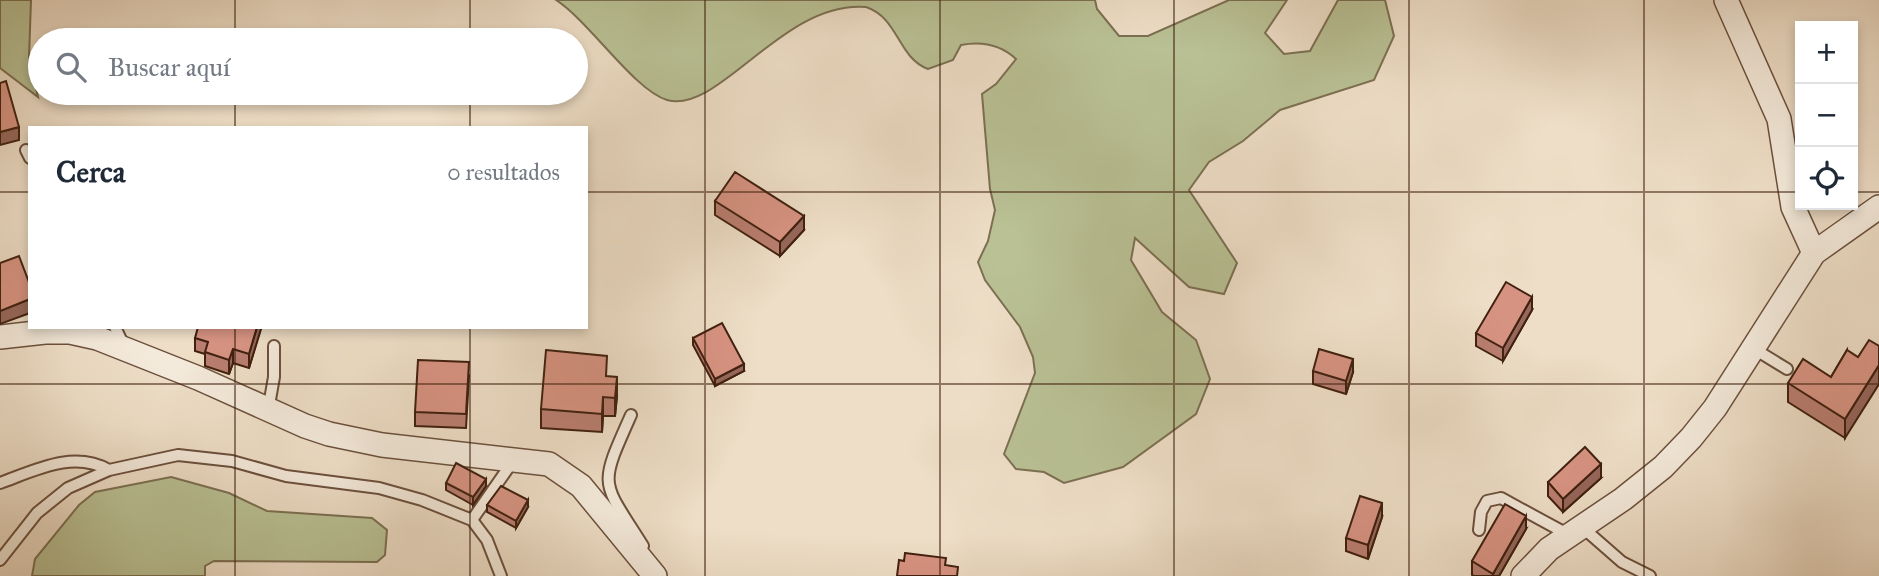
<!DOCTYPE html>
<html lang="es">
<meta charset="utf-8">
<style>
:root{--surface:#fff;--page:#f6f6f7;--text:#1f2937;--muted:#747a83;--line:#e0e1e3}
body{margin:0;font-family:"IM FELL Great Primer",serif;background:var(--page);color:var(--text)}
.controls{position:absolute;right:21px;top:21px;display:grid;overflow:hidden;border-radius:0px;box-shadow:0 4px 10px #0003}
.controls button{width:63px;height:63px;display:grid;place-items:center;padding:0;border:0;border-bottom:2px solid var(--line);background:var(--surface);color:var(--text);font:35px sans-serif}
.list{margin:0;padding:0;list-style:none}
h2{display:flex;justify-content:space-between;align-items:center;height:91px;margin:0;padding:0 28px;font-size:30px}
h2 small{font-size:23px;font-weight:400;color:var(--muted)}
.icon{flex:none;width:38px;height:38px;fill:none;stroke:currentColor;stroke-width:2;stroke-linecap:round;stroke-linejoin:round}
.map{position:relative;flex:none;width:1879px;height:576px;overflow:hidden}
.search{position:absolute;background:var(--surface);box-shadow:0 4px 10px #0003;left:28px;top:28px;width:560px;height:77px;display:flex;align-items:center;gap:18px;box-sizing:border-box;padding:0 24px;border-radius:38px;color:var(--muted);font-size:26px}
.panel{position:absolute;background:var(--surface);box-shadow:0 4px 10px #0003;left:28px;top:126px;width:560px;height:203px;border-radius:0px}
.map>svg:first-child{display:block}
</style>
<div class="map">
<svg width="1879" height="576" viewBox="0 0 1879 576">
<rect width="100%" height="100%" fill="#eedec7"/>
<filter id="stains"><feTurbulence type="fractalNoise" baseFrequency=".00286" numOctaves="4"/><feColorMatrix values="0 0 0 0 .2 0 0 0 0 .09 0 0 0 0 .02 0 0 0 .5 -.17"/></filter>
<radialGradient id="worn" r=".72"><stop offset=".6" stop-color="#630" stop-opacity="0"/><stop offset="1" stop-color="#630" stop-opacity=".3"/></radialGradient>
<path fill="#b9c195" stroke="#7c7052" stroke-width="2" d="M 0,0 L 31,0 L 29,59 L 38,97 L 0,68 Z
M 556,0 L 1095,0 L 1097,9 L 1119,36 L 1148,36 L 1229,0 L 1287,0 L 1265,33 L 1284,54 L 1310,51 L 1338,0 L 1385,0 L 1394,36 L 1374,80 L 1280,110 L 1243,141 L 1209,162 L 1189,190 L 1237,263 L 1224,294 L 1189,287 L 1135,238 L 1131,260 L 1162,312 L 1196,340 L 1210,379 L 1196,414 L 1123,467 L 1064,483 L 1044,472 L 1016,469 L 1004,454 L 1035,373 L 1033,357 L 1020,327 L 985,280 L 978,262 L 988,241 L 995,210 L 990,189 L 982,94 L 996,84 L 1016,59 C 1000,44 982,41 961,45 L 953,60 L 928,69 C 897,57 899,18 866,7 C 783,0 719,115 667,100 C 634,90 590,22 556,0 Z
M 171,477 L 229,493 L 267,511 L 372,518 L 387,530 L 385,555 L 377,562 L 214,561 L 205,566 L 205,576 L 32,576 L 35,559 L 79,505 L 95,492 Z"/>
<g fill="none" stroke-linecap="round" stroke-linejoin="round">
<defs>
<path id="service" d="M 26,150 L 30,158
M 115,327 L 124,346
M 1751,347 L 1787,369
M 268,411 L 274,377 L 274,346
M 631,415 C 598,489 601,479 643,546
M 0,483 C 36,470 73,450 109,470
M 472,520 L 513,461
M 1582,527 L 1622,562 L 1650,576
M 1479,530 L 1481,512 L 1487,501 L 1501,498 L 1569,535
M 0,560 L 37,513 L 68,488 L 109,470 L 178,455 L 232,461 L 286,476 L 379,488 L 422,500 L 472,520 L 487,540 L 501,576"/>
<path id="minor" d="M 1726,0 L 1779,119 L 1793,207 L 1814,253
M 0,337 L 45,332 L 70,332 L 97,338 L 198,378 L 305,426 L 329,434 L 382,445 L 549,464 L 581,486 L 655,576
M 1523,576 L 1549,549 L 1623,499 L 1663,467 L 1691,438 L 1715,408 L 1814,253 L 1879,207"/>
</defs>
<use href="#service" stroke="#6c503d" stroke-width="14"/>
<use href="#minor" stroke="#6c503d" stroke-width="26"/>
<use href="#service" stroke="#f4eadb" stroke-width="10"/>
<use href="#minor" stroke="#f4eadb" stroke-width="23"/>
</g>
<path fill="#b97e70" stroke="#40200f" stroke-width="2" d="M 715,201 L 804,230 L 780,256 L 715,215 Z
M 1532,310 L 1503,361 L 1476,346 L 1476,333 Z
M 261,327 L 249,368 L 233,363 L 229,374 L 205,366 L 205,354 L 195,351 L 195,338 Z
M 693,338 L 744,371 L 715,386 L 693,345 Z
M 1847,350 L 1845,438 L 1788,402 L 1788,383 L 1831,377 Z
M 1313,371 L 1353,372 L 1346,394 L 1313,384 Z
M 469,376 L 466,428 L 415,426 L 415,412 Z
M 607,377 L 617,396 L 615,416 L 603,416 L 602,432 L 541,428 L 541,409 Z
M 1601,478 L 1563,512 L 1548,496 L 1548,482 Z
M 446,483 L 486,486 L 473,505 L 446,490 Z
M 487,505 L 528,507 L 516,528 L 487,512 Z
M 1382,517 L 1368,559 L 1346,551 L 1346,538 Z
M 1526,529 L 1499,576 L 1474,576 L 1472,575 L 1472,561 Z"/>
<path fill="#96675b" stroke="#40200f" stroke-width="2" d="M 19,127 L 19,140 L 0,145 L 0,132 Z
M 804,216 L 804,230 L 780,256 L 780,242 Z
M 1532,297 L 1532,310 L 1503,361 L 1503,348 Z
M 30,299 L 30,313 L 0,324 L 0,311 Z
M 257,327 L 261,327 L 261,329 L 249,368 L 249,354 Z
M 233,349 L 233,363 L 229,374 L 229,360 Z
M 1353,359 L 1353,372 L 1346,394 L 1346,381 Z
M 744,364 L 744,371 L 715,386 L 715,379 Z
M 1879,365 L 1879,384 L 1845,438 L 1845,419 Z
M 617,377 L 617,396 L 615,416 L 615,398 Z
M 603,397 L 603,416 L 602,432 L 602,414 Z
M 1601,464 L 1601,478 L 1563,512 L 1563,499 Z
M 486,479 L 486,486 L 473,505 L 473,497 Z
M 528,500 L 528,507 L 516,528 L 516,521 Z
M 1382,503 L 1382,517 L 1368,559 L 1368,545 Z
M 1526,516 L 1526,529 L 1499,576 L 1493,576 L 1493,574 Z"/>
<path fill="#d79382" stroke="#40200f" stroke-width="2" d="M 6,81 L 19,127 L 0,132 L 0,83 Z
M 735,172 L 804,216 L 780,242 L 715,201 Z
M 19,256 L 30,285 L 30,299 L 0,311 L 0,263 Z
M 1506,282 L 1532,297 L 1503,348 L 1476,333 Z
M 722,323 L 744,364 L 715,379 L 693,338 Z
M 198,327 L 257,327 L 249,354 L 233,349 L 229,360 L 205,352 L 208,342 L 195,338 Z
M 1869,340 L 1879,346 L 1879,365 L 1845,419 L 1788,383 L 1803,359 L 1831,377 L 1847,350 L 1858,357 Z
M 1319,349 L 1353,359 L 1346,381 L 1313,371 Z
M 546,350 L 607,356 L 606,376 L 617,377 L 615,398 L 603,397 L 602,414 L 541,409 Z
M 418,360 L 469,362 L 466,414 L 415,412 Z
M 1585,447 L 1601,464 L 1563,499 L 1548,482 Z
M 456,463 L 486,479 L 473,497 L 446,483 Z
M 501,486 L 528,500 L 516,521 L 487,505 Z
M 1360,496 L 1382,503 L 1368,545 L 1346,538 Z
M 1505,504 L 1526,516 L 1493,574 L 1472,561 Z
M 905,553 L 946,558 L 945,565 L 958,567 L 957,576 L 897,576 L 899,560 L 904,561 Z"/>
<path fill="none" stroke="#40200f" stroke-width="2" stroke-opacity="0.55" d="M 235,0 L 235,40M 470,0 L 470,40M 705,0 L 705,576M 940,0 L 940,576M 1174,0 L 1174,576M 1409,0 L 1409,576M 1644,0 L 1644,576M 235,93 L 235,128M 470,93 L 470,128M 0,192 L 30,192M 586,192 L 1800,192M 1853,192 L 1879,192M 235,327 L 235,576M 470,327 L 470,576M 0,384 L 1879,384"/>
<rect width="100%" height="100%" filter="url(#stains)"/>
<rect width="100%" height="100%" fill="url(#worn)"/>
</svg>
<div class="controls">
<button>+</button>
<button>−</button>
<button><svg class="icon" aria-label="locate" viewBox="0 0 24 24"><circle cx="12" cy="12" r="6"/><path d="M12 2v4M12 18v4M2 12h4M18 12h4"/></svg></button>
</div>
<div class="search"><svg class="icon" aria-label="search" viewBox="0 0 24 24"><circle cx="10" cy="10" r="6"/><path d="M15 15l6 6"/></svg>Buscar aquí</div>
<section class="panel">
<h2>Cerca<small>0 resultados</small></h2>
<ul class="list">
</ul>
</section>
</div>
